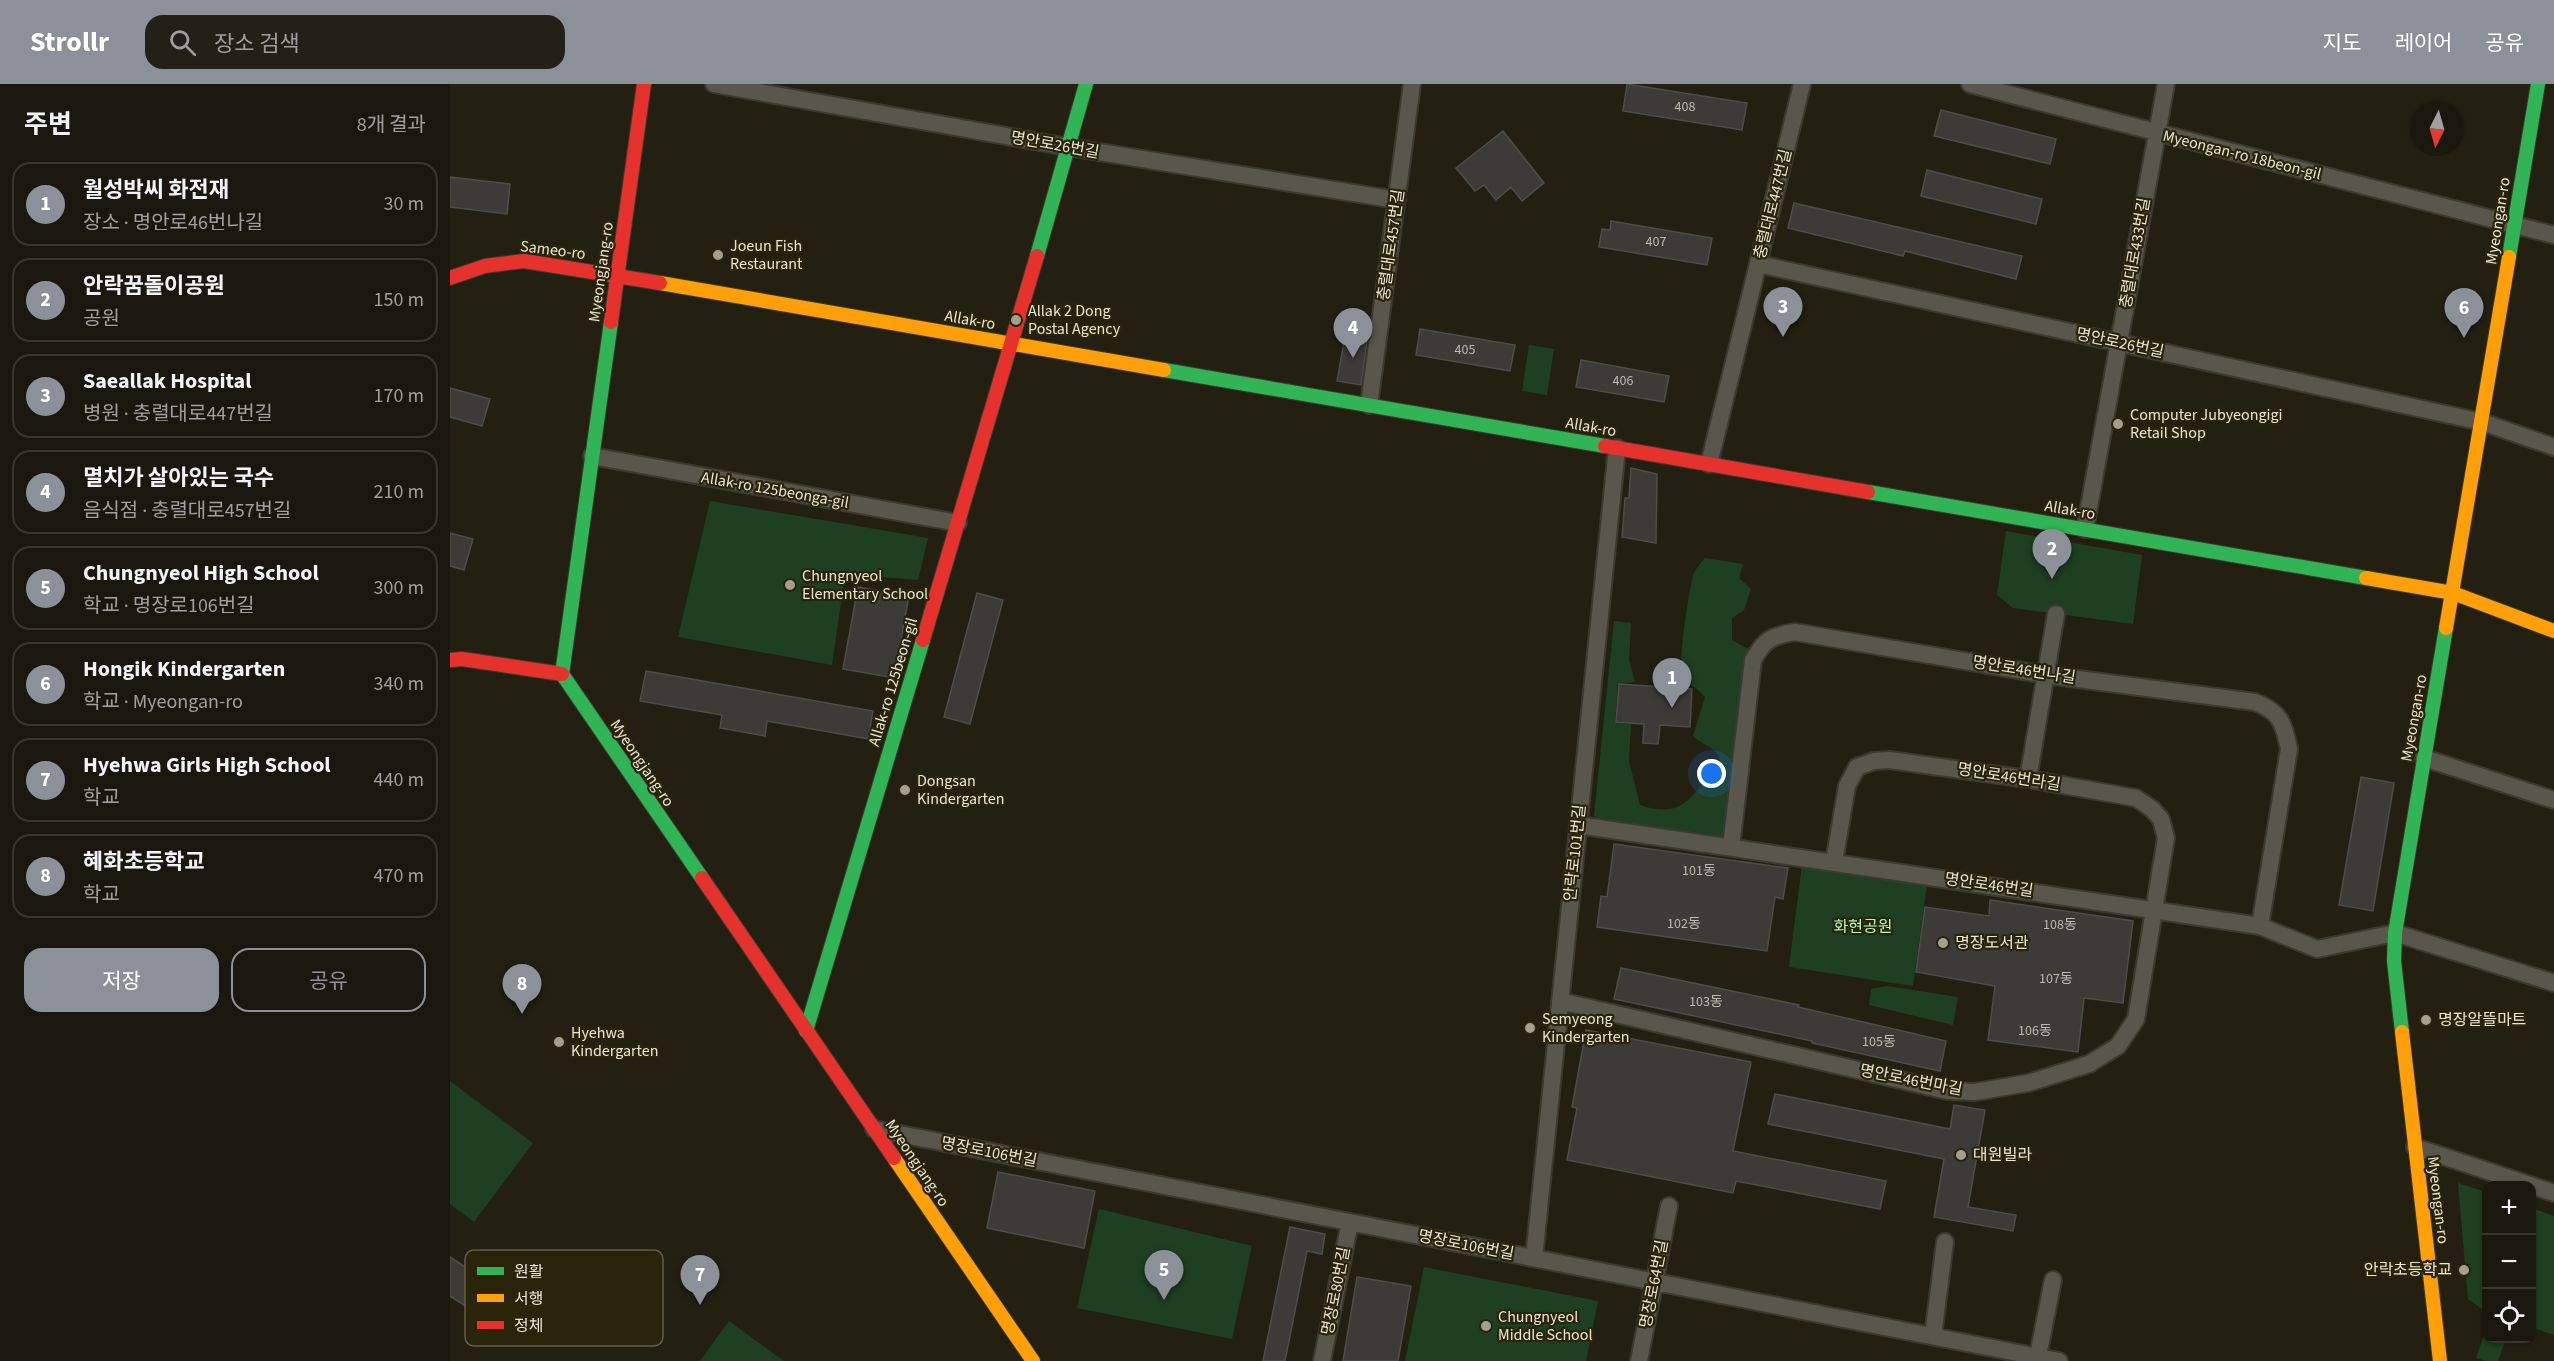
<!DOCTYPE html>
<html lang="ko">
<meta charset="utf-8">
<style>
:root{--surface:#1a180e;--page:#232117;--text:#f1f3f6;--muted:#9fa09e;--line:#38372e;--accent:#8c9099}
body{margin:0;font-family:"Source Sans 3","Noto Sans KR",sans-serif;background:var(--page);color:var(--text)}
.controls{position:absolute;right:18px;bottom:18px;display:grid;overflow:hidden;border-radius:12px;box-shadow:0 2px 4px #0004}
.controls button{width:54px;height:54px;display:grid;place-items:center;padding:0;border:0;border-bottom:2px solid var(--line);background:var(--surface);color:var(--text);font:30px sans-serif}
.compass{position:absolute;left:1960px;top:18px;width:54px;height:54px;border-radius:50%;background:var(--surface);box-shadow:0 2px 4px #0004;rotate:185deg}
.you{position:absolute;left:1262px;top:690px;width:21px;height:21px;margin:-15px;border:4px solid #fff;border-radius:50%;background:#1a73e8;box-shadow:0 0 0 9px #1a73e833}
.badge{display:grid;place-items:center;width:39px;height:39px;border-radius:50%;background:var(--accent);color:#fff;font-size:20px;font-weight:700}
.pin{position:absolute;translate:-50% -50px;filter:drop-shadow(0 2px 3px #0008)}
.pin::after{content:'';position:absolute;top:32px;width:21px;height:18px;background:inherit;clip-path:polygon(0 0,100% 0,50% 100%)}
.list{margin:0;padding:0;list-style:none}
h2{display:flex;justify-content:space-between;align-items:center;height:78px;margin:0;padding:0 24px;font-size:26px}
h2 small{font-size:20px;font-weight:400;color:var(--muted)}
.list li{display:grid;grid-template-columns:39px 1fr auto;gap:18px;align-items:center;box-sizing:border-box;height:84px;margin:0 12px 12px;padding:0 12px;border:2px solid var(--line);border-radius:18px}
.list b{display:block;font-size:22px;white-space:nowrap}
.list p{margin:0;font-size:20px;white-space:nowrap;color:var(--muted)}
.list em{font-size:20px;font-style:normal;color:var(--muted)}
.actions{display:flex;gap:12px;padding:18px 24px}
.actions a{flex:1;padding:14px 0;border:2px solid var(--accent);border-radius:18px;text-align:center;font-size:21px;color:var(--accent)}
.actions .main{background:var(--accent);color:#fff}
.icon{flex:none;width:33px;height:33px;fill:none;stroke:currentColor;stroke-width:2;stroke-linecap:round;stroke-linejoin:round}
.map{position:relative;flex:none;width:2104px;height:1277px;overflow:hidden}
header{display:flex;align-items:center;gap:36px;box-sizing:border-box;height:84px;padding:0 30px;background:var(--accent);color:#fff}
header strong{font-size:28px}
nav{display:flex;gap:33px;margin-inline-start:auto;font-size:21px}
.search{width:420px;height:54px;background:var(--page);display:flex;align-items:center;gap:15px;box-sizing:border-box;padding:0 21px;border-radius:18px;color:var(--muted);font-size:22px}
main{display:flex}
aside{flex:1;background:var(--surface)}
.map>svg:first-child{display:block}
</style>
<header>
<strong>Strollr</strong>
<div class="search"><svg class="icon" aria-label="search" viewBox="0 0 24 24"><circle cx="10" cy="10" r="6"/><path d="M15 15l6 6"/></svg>장소 검색</div>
<nav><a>지도</a><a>레이어</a><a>공유</a></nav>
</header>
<main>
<aside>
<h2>주변<small>8개 결과</small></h2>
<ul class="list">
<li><span class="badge">1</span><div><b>월성박씨 화전재</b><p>장소 · 명안로46번나길</p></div><em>30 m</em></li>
<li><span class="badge">2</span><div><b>안락꿈돌이공원</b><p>공원</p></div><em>150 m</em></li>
<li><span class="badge">3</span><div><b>Saeallak Hospital</b><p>병원 · 충렬대로447번길</p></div><em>170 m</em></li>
<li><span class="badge">4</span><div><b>멸치가 살아있는 국수</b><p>음식점 · 충렬대로457번길</p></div><em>210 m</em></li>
<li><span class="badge">5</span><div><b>Chungnyeol High School</b><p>학교 · 명장로106번길</p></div><em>300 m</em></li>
<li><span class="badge">6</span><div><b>Hongik Kindergarten</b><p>학교 · Myeongan-ro</p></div><em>340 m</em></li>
<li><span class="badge">7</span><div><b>Hyehwa Girls High School</b><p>학교</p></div><em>440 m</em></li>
<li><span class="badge">8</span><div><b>혜화초등학교</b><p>학교</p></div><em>470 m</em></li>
</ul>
<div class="actions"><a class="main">저장</a><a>공유</a></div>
</aside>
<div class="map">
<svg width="2104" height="1277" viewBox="0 0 2104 1277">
<rect width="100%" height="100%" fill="#232012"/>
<path fill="#1e3f22" d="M 1079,261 L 1104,265 L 1097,311 L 1072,307 Z
M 260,417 L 478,454 L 468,496 L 395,490 L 382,581 L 228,553 Z
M 1556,447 L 1692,471 L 1683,540 L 1563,524 L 1547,511 Z
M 1255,474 L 1293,480 L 1289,494 L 1301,505 L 1294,526 L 1282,534 L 1282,556 L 1300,566 L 1279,759 L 1163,740 L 1144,732 L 1164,537 L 1181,539 L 1179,576 L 1185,598 L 1168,600 L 1165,638 L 1181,640 L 1179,677 L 1190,721 C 1222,732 1237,723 1255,695 C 1260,688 1262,682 1270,677 C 1267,662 1252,662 1243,652 L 1255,613 C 1249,604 1236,601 1232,591 C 1228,578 1239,504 1244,489 C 1247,483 1251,479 1255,474 Z
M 1352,781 L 1477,801 L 1463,902 L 1339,883 Z
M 1437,902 L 1508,913 L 1503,941 L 1419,921 L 1421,905 Z
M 0,997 L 83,1059 L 24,1138 L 0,1120 Z
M 2008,1099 L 2036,1108 L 2036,1228 L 2018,1215 Z
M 2082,1124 L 2104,1132 L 2104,1251 L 2082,1243 Z
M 649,1125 L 802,1162 L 782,1255 L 627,1224 Z
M 974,1183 L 1148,1217 L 1136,1277 L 955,1277 Z
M 279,1237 L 334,1277 L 250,1277 Z
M 2035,1248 L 2036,1254 L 2056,1255 L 2048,1277 L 2036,1277 L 2026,1274 Z"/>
<path fill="#3c3b38" stroke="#4f4d4a" stroke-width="1.5" d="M 1177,0 L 1297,19 L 1292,46 L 1173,27 Z
M 1491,26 L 1606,55 L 1600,80 L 1484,52 Z
M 1053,47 L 1094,99 L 1072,117 L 1061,103 L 1046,116 L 1034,101 L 1025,107 L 1006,84 Z
M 1477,86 L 1592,115 L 1586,140 L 1471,112 Z
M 0,93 L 60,100 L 57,130 L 0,123 Z
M 1344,119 L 1572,172 L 1566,195 L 1455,167 L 1453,172 L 1338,144 Z
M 1161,137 L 1262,154 L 1257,181 L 1149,163 L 1152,145 L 1160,146 Z
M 970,245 L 1065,261 L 1060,287 L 966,271 Z
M 896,247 L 918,250 L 911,301 L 887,297 Z
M 1131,276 L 1219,292 L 1214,318 L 1126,303 Z
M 0,304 L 40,315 L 32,342 L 0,333 Z
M 1181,384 L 1207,390 L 1206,459 L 1172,453 L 1175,414 L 1179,414 Z
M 0,449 L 23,455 L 14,486 L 0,482 Z
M 408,503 L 459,512 L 444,594 L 393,585 Z
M 527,509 L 553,516 L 520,640 L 494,633 Z
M 196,587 L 423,627 L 418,655 L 317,637 L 315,652 L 270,644 L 272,631 L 190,617 Z
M 1169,600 L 1242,605 L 1240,643 L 1210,641 L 1208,660 L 1193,659 L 1194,640 L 1166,638 Z
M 1911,693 L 1944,699 L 1923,827 L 1889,821 Z
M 1164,760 L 1338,784 L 1333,815 L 1325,813 L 1317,867 L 1147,843 L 1151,812 L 1157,813 Z
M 1540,816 L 1683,837 L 1673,919 L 1634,914 L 1628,968 L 1538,956 L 1545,902 L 1466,888 L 1475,823 L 1539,832 Z
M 1171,884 L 1349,921 L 1348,923 L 1496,957 L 1490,987 L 1362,959 L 1362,957 L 1164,915 Z
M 1136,946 L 1301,978 L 1283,1067 L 1436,1097 L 1430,1125 L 1286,1097 L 1283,1109 L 1117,1076 L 1127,1024 L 1122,1023 Z
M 1325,1010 L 1500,1045 L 1504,1021 L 1535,1026 L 1518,1123 L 1566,1131 L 1563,1147 L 1484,1133 L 1494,1075 L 1318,1040 Z
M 548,1088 L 645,1107 L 634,1164 L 537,1144 Z
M 840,1143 L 875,1150 L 872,1170 L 857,1167 L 835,1277 L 813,1277 Z
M 0,1173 L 75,1222 L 64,1238 L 72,1243 L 62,1258 L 45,1248 L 48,1243 L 0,1212 Z
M 907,1193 L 961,1202 L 948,1277 L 893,1277 Z"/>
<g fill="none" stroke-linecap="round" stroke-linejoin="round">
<defs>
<path id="street" d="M 264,0 L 618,63 L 947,116
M 1520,0 L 2104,151
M 1308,180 L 2032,338 L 2104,363
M 919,321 L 962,0
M 142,372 L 508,439
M 1259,380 L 1352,0
M 1635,445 L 1716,0
M 1974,674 L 2104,716
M 1578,695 L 1606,530
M 1128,741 L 1810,842 L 1867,865 L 1945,849 L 2104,899
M 1281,763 L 1303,576 C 1315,555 1321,552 1345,548 L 1597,591 L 1805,618 C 1831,628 1834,640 1839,665 L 1810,842
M 1110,917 L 1498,1007 L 1525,1008 L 1578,999 L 1639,980 L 1668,962 L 1686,935 L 1716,754 L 1711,735 L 1702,725 L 1686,714 L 1578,695 L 1439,676 L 1424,677 L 1407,683 L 1397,702 L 1384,778
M 424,1045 L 1609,1277
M 1965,1063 L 2104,1109
M 1084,1174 L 1167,364
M 1483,1252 L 1495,1158
M 872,1277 L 900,1138
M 1189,1277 L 1219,1122
M 1587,1277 L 1603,1196"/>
<path id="fast" d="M 587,172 L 636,0
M 2059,173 L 2088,0
M 161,238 L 112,590 L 252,794
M 714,286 L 1155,362
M 1418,408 L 1916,494
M 356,947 L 473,556
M 1952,948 L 1944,877 L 1945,849 L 1996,544"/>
<path id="slow" d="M 210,199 L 714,286
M 1916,494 L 2003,509 L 2104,547
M 1996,544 L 2059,173
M 1952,948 L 1990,1277
M 444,1074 L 583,1277"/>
<path id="jam" d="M 0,194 L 35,182 L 74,177 L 210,199
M 161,238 L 194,0
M 1155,362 L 1418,408
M 473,556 L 587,172
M 0,576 L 12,575 L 112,590
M 252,794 L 444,1074"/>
</defs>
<use href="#street" stroke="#3c3a30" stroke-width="20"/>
<use href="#fast" stroke="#3c3a30" stroke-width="16"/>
<use href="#slow" stroke="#3c3a30" stroke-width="16"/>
<use href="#jam" stroke="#3c3a30" stroke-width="16"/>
<use href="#street" stroke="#59564b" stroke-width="16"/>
<use href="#fast" stroke="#30b455" stroke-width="14"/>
<use href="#slow" stroke="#ff9f0a" stroke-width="14"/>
<use href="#jam" stroke="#e5322d" stroke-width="14"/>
</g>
<g fill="#a4a091" stroke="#2a240b" stroke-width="2">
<circle cx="268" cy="171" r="6"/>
<circle cx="566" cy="236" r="6"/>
<circle cx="1668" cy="340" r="6"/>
<circle cx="340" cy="501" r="6"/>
<circle cx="455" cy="706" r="6"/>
<circle cx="1493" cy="859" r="6"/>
<circle cx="1976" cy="936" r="6"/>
<circle cx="1080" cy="944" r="6"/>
<circle cx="109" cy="958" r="6"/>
<circle cx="1511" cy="1071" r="6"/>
<circle cx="2014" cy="1186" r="6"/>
<circle cx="1036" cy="1242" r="6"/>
</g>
<g text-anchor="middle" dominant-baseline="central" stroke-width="4.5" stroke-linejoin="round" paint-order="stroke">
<g font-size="14" fill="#bebaae">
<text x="1235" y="23">408</text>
<text x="1206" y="158">407</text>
<text x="1015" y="266">405</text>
<text x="1173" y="297">406</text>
<text x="1249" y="787">101동</text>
<text x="1234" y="840">102동</text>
<text x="1610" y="841">108동</text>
<text x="1606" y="895">107동</text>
<text x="1256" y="918">103동</text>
<text x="1585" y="947">106동</text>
<text x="1429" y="958">105동</text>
</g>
<g font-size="16" fill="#e9e5d6" stroke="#2a240b">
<text transform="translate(605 61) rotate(10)">명안로26번길</text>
<text transform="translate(1792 71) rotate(14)">Myeongan-ro 18beon-gil</text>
<text transform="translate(1323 120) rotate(-76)">충렬대로447번길</text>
<text transform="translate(2048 137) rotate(-81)">Myeongan-ro</text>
<text transform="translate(941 161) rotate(-82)">충렬대로457번길</text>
<text transform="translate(103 166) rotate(7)">Sameo-ro</text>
<text transform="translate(1685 169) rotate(-80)">충렬대로433번길</text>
<text transform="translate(151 188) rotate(-82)">Myeongjang-ro</text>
<text transform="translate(520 236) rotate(10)">Allak-ro</text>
<text transform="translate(1670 259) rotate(12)">명안로26번길</text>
<text transform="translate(1141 343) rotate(10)">Allak-ro</text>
<text transform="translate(325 406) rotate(10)">Allak-ro 125beonga-gil</text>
<text transform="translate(1620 426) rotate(10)">Allak-ro</text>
<text transform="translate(1574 586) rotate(9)">명안로46번나길</text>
<text transform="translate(443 598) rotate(-73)">Allak-ro 125beon-gil</text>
<text transform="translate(1964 634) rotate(-80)">Myeongan-ro</text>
<text transform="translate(192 679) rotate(56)">Myeongjang-ro</text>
<text transform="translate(1559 693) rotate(9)">명안로46번라길</text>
<text transform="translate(1125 769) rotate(-84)">안락로101번길</text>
<text transform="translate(1539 801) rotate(8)">명안로46번길</text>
<text transform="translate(1461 996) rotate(11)">명안로46번마길</text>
<text transform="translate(539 1068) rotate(11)">명장로106번길</text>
<text transform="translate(467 1079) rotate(56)">Myeongjang-ro</text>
<text transform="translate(1988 1116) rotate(83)">Myeongan-ro</text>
<text transform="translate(1016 1161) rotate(11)">명장로106번길</text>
<text transform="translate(1204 1200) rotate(-79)">명장로64번길</text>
<text transform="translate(886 1207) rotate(-79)">명장로80번길</text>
</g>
<g font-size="16" fill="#e9e5d6" stroke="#2a240b" text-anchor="start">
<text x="280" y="162">Joeun Fish<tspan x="280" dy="18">Restaurant</tspan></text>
<text x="578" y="227">Allak 2 Dong<tspan x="578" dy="18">Postal Agency</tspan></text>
<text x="1680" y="331">Computer Jubyeongigi<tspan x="1680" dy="18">Retail Shop</tspan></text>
<text x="352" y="492">Chungnyeol<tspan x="352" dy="18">Elementary School</tspan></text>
<text x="467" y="697">Dongsan<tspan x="467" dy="18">Kindergarten</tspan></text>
<text x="1505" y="859">명장도서관</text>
<text x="1092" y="935">Semyeong<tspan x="1092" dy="18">Kindergarten</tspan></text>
<text x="1988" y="936">명장알뜰마트</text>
<text x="121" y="949">Hyehwa<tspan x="121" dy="18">Kindergarten</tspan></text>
<text x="1523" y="1071">대원빌라</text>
<text x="2002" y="1186" text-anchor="end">안락초등학교</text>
<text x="1048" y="1233">Chungnyeol<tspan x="1048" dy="18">Middle School</tspan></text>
</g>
<g font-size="16" fill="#abfab6" stroke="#2a240b">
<text x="1413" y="843">화현공원</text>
</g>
</g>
<rect x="15" y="1166" width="198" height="96" rx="9" fill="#2a240b" stroke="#635e48" stroke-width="1.5"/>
<rect x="27" y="1183" width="27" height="8" fill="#30b455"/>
<rect x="27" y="1210" width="27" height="8" fill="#ff9f0a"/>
<rect x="27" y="1237" width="27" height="8" fill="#e5322d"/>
<g font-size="16" fill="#e9e5d6">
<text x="64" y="1193">원활</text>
<text x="64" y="1220">서행</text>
<text x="64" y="1247">정체</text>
</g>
</svg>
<div class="controls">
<button>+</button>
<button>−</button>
<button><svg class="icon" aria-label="locate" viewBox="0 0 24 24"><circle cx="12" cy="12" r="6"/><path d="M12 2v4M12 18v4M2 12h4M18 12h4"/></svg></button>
</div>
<svg class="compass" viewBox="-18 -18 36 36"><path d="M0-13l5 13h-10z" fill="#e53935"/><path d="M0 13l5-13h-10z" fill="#9fa09e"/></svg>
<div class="you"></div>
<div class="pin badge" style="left:1222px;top:624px">1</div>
<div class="pin badge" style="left:1602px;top:495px">2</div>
<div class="pin badge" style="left:1333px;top:253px">3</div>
<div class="pin badge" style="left:903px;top:274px">4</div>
<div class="pin badge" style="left:714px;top:1216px">5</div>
<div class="pin badge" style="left:2014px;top:254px">6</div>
<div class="pin badge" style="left:250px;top:1221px">7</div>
<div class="pin badge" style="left:72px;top:930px">8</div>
</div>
</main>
